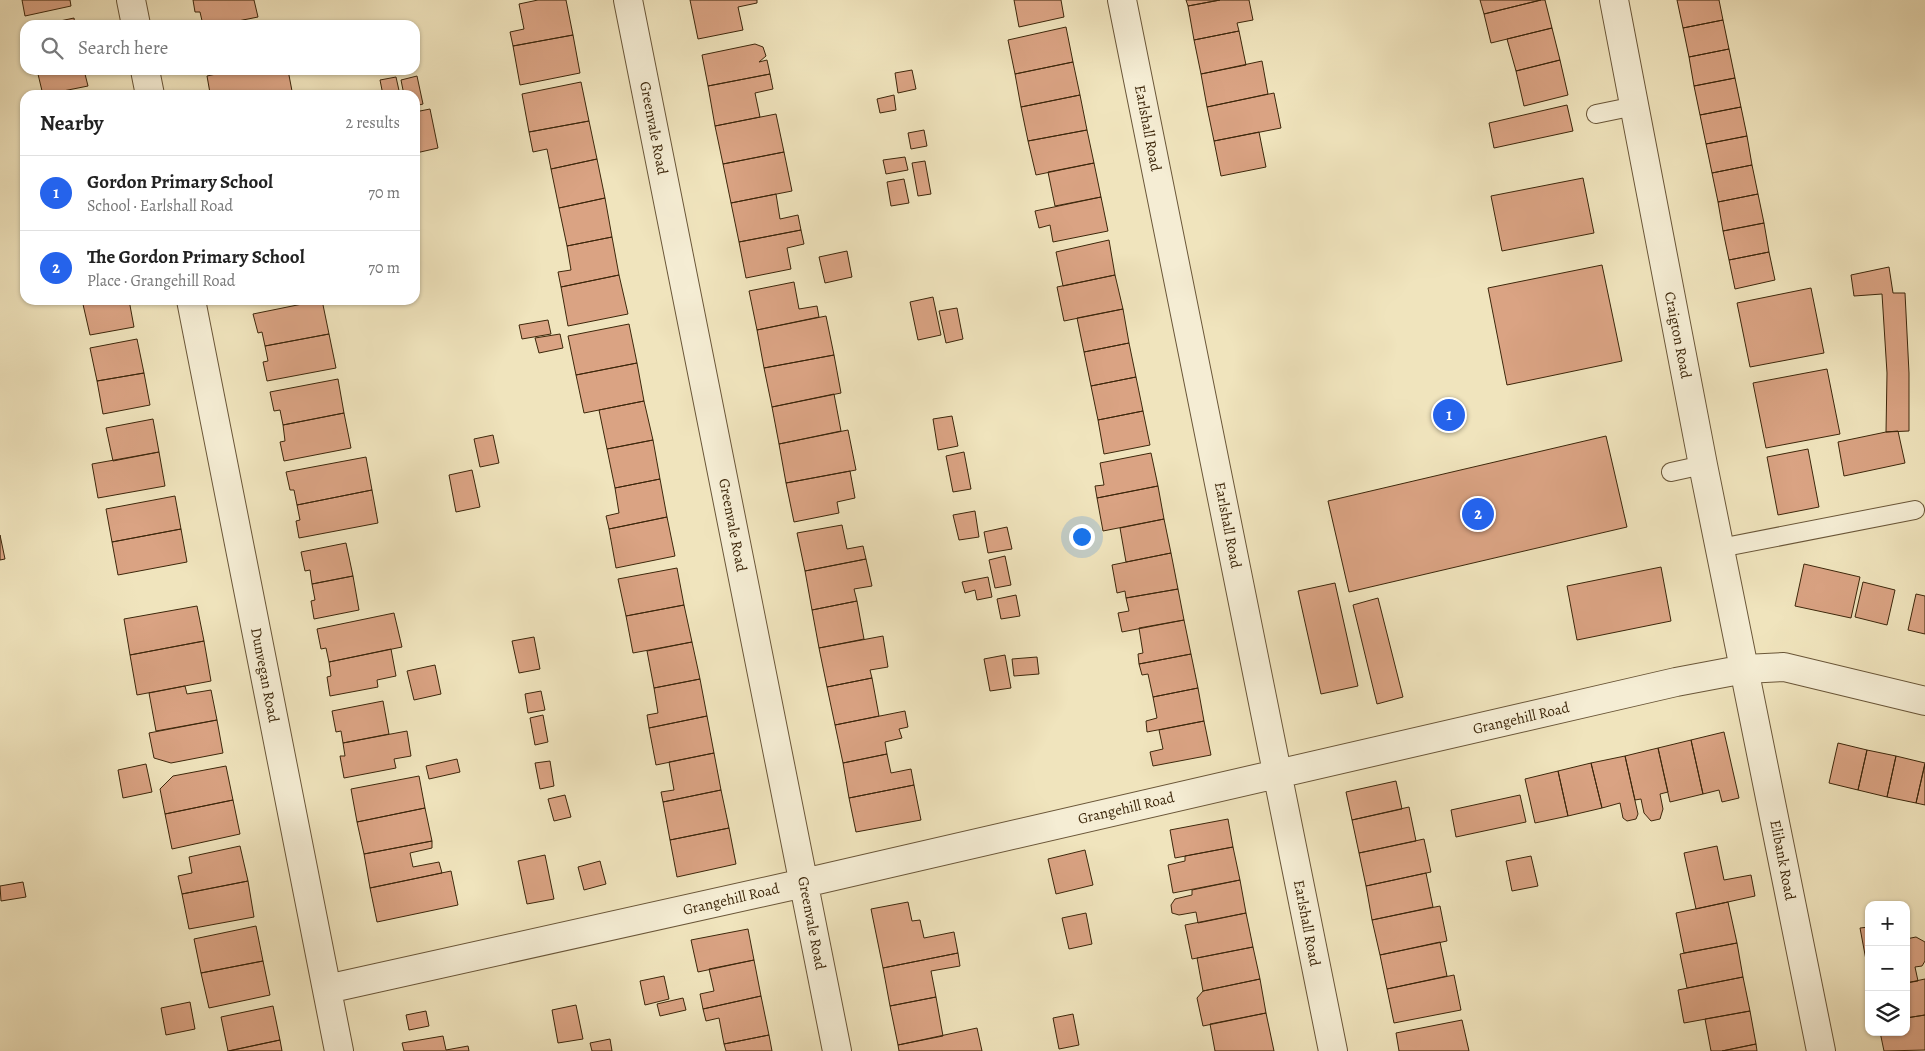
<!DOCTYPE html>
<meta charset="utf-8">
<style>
:root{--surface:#fff;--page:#f6f6f6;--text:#222;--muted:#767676;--line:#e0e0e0;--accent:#2563eb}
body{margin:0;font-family:Alegreya,serif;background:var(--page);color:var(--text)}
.controls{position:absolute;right:15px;bottom:15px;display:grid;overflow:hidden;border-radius:10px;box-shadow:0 1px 4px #0004}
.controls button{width:45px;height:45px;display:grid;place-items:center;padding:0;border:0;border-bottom:1px solid var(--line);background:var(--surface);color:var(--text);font:25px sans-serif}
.you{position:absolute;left:1081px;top:536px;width:18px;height:18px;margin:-12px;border:4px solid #fff;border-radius:50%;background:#1a73e8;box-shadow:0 0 0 8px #1a73e833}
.badge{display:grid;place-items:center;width:32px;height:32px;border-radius:50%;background:var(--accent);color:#fff;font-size:16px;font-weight:700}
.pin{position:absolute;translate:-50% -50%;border:2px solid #fff;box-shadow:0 1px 5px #0006}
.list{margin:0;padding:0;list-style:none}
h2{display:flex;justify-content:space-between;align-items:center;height:65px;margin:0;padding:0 20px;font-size:21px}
h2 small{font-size:16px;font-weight:400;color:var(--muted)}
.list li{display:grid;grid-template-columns:32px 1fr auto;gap:15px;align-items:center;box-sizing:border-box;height:75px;padding:0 20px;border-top:1px solid var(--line)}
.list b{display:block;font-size:19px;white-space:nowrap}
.list p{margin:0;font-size:16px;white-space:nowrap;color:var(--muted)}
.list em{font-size:16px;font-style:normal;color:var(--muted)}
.icon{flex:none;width:28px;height:28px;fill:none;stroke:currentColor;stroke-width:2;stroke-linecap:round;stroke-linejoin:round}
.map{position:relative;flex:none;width:1925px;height:1051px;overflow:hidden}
.search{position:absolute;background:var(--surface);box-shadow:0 1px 4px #0004;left:20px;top:20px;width:400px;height:55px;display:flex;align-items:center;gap:12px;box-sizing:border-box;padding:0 18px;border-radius:15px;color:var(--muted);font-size:19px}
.panel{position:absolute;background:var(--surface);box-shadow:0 1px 4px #0004;left:20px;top:90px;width:400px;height:215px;border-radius:15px}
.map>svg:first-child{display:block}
</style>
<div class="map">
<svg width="1925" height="1051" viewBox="0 0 1925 1051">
<rect width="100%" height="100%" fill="#f0e4bd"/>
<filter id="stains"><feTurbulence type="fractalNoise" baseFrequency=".004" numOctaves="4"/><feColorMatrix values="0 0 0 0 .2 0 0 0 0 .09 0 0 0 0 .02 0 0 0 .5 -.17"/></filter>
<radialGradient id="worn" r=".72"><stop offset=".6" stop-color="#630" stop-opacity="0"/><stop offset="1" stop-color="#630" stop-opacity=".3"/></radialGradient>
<path fill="#daa383" stroke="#3d270b" d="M 22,0 L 70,0 L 71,6 L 25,16 Z
M 193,0 L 254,0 L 258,17 L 218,25 L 203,25 L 200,12 L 195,12 Z
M 538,0 L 566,0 L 573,35 L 513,46 L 510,32 L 524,29 L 519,4 Z
M 690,0 L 757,0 L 757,3 L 738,7 L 743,30 L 698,39 Z
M 1014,0 L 1061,0 L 1064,17 L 1019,27 Z
M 1186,0 L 1220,0 L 1188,6 Z
M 1220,0 L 1249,0 L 1253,20 L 1237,23 L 1239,31 L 1194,40 L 1188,6 Z
M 1480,0 L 1541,0 L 1484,14 Z
M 1541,0 L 1545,0 L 1552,28 L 1491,43 L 1484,14 Z
M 1677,0 L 1719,0 L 1723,20 L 1683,28 Z
M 74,18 L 75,25 L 41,25 Z
M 245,20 L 246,25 L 218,25 Z
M 1723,20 L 1729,49 L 1689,57 L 1683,28 Z
M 1066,27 L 1073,62 L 1015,74 L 1008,40 Z
M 1552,28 L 1560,60 L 1516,71 L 1507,39 Z
M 1239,31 L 1246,65 L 1201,74 L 1194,40 Z
M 573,35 L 580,73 L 520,85 L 513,46 Z
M 755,44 L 763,47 L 766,56 L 759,62 L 767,60 L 770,74 L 708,86 L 702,55 Z
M 1729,49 L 1735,78 L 1694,86 L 1689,57 Z
M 1560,60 L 1568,95 L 1524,106 L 1516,71 Z
M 1262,61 L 1268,94 L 1207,107 L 1201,74 Z
M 1073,62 L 1080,95 L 1021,107 L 1015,74 Z
M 37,70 L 84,70 L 88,86 L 43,95 Z
M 234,70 L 288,70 L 292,91 L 274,95 L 215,95 L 214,92 L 210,93 L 207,76 Z
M 912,70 L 916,89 L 898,93 L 895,73 Z
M 770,74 L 773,89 L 755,93 L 760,117 L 715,126 L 708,86 Z
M 417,76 L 423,104 L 415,106 L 415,95 L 404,95 L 401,80 Z
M 396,77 L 400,95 L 383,95 L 380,80 Z
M 1735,78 L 1741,107 L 1700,115 L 1694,86 Z
M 581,82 L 589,121 L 529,132 L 522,94 Z
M 1274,93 L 1281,128 L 1214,141 L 1207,107 Z
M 894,95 L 896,110 L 880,113 L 877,99 Z
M 1080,95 L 1087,130 L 1028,141 L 1021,107 Z
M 1567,105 L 1573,131 L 1494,148 L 1489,123 Z
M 1741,107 L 1747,136 L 1706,144 L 1700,115 Z
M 430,109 L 438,148 L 416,153 L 415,112 Z
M 776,114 L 784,152 L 723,164 L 715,126 Z
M 589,121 L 597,159 L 551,169 L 547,149 L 533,152 L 529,132 Z
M 924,130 L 927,146 L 911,149 L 908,133 Z
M 1087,130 L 1094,163 L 1036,175 L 1028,141 Z
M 1259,132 L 1266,167 L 1221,176 L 1214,141 Z
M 1747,136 L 1752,165 L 1712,173 L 1706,144 Z
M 784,152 L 792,191 L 731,203 L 723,164 Z
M 905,157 L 908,170 L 886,174 L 883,160 Z
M 597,159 L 605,198 L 559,208 L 551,169 Z
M 925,161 L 931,194 L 918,196 L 912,163 Z
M 1094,163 L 1101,197 L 1055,206 L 1048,172 Z
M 1752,165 L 1758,194 L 1718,202 L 1712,173 Z
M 1583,178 L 1594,233 L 1502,251 L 1491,196 Z
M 904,179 L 909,203 L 891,206 L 887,182 Z
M 776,194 L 780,219 L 798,215 L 801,230 L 739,242 L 731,203 Z
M 1758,194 L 1764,223 L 1723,231 L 1718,202 Z
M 1101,197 L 1108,231 L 1053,242 L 1050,225 L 1039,228 L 1035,211 Z
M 605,198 L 612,237 L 567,246 L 559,208 Z
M 1764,223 L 1769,252 L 1729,260 L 1723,231 Z
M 801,230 L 804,244 L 787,248 L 791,269 L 746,278 L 739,242 Z
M 612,237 L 619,275 L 561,287 L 558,272 L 571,270 L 567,246 Z
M 1109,240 L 1115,275 L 1063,286 L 1056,252 Z
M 847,251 L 852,277 L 825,283 L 819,257 Z
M 1769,252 L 1775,280 L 1735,289 L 1729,260 Z
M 1602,265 L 1622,361 L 1507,385 L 1488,288 Z
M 1889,267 L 1893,293 L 1905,293 L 1909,373 L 1909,431 L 1886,432 L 1887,373 L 1882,294 L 1854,296 L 1851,275 Z
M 619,275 L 628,314 L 568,326 L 561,287 Z
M 1115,275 L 1123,309 L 1064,321 L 1057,287 Z
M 794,282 L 799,309 L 817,306 L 819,317 L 757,330 L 749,291 Z
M 1811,288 L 1824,353 L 1750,367 L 1737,303 Z
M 933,297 L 941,335 L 918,340 L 910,302 Z
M 82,300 L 129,300 L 134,327 L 90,335 Z
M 322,300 L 329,334 L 265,346 L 262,332 L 258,333 L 253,314 Z
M 957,308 L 963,339 L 946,343 L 939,311 Z
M 1123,309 L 1129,343 L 1084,352 L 1077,318 Z
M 826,316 L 834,355 L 764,368 L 757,330 Z
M 548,320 L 551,334 L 522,339 L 519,325 Z
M 629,324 L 637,363 L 576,375 L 568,336 Z
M 329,334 L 336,368 L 267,381 L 263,362 L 268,361 L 265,346 Z
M 560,334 L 563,348 L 539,353 L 535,338 Z
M 137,339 L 144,373 L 97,381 L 90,348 Z
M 1129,343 L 1136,377 L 1091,386 L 1084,352 Z
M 834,355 L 841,393 L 772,407 L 764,368 Z
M 637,363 L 644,401 L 584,413 L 576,375 Z
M 1827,369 L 1840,434 L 1766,448 L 1753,383 Z
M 144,373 L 150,405 L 103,414 L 97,381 Z
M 1136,377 L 1143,411 L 1098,420 L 1091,386 Z
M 338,379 L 344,413 L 283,425 L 280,410 L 274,411 L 270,392 Z
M 834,394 L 841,431 L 779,444 L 772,407 Z
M 644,401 L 653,440 L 607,449 L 599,410 Z
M 1143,411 L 1150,445 L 1104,454 L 1098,420 Z
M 344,413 L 351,448 L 284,461 L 280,442 L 285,441 L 283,425 Z
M 952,416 L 958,446 L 938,450 L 933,419 Z
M 153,419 L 159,452 L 113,461 L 106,428 Z
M 848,430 L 856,470 L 786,483 L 779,444 Z
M 1898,431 L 1905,463 L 1844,476 L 1838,442 L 1886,432 Z
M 493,435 L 499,463 L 480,467 L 474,439 Z
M 1606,436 L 1627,527 L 1349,592 L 1328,501 Z
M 653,440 L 660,479 L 615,488 L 607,449 Z
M 1808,449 L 1819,507 L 1778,515 L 1767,457 Z
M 159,452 L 165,486 L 98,498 L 92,464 Z
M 964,452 L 971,489 L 953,492 L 946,456 Z
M 1151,453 L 1158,486 L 1097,498 L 1095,486 L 1104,485 L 1100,463 Z
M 366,457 L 372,490 L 297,505 L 294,490 L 290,490 L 286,472 Z
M 472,470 L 480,507 L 456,512 L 449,475 Z
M 850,471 L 855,498 L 837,502 L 839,513 L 794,522 L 786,483 Z
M 660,479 L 667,517 L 609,529 L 606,516 L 619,513 L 615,488 Z
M 1158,486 L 1164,519 L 1103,531 L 1097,498 Z
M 372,490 L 378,523 L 299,538 L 296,521 L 300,520 L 297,505 Z
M 175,496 L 181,529 L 112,542 L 106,509 Z
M 975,511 L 979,537 L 959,540 L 953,515 Z
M 667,517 L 675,556 L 616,568 L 609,529 Z
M 1164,519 L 1171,553 L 1126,562 L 1120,528 Z
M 842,525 L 847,549 L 863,546 L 866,559 L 805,571 L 797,533 Z
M 1007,527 L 1012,549 L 988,553 L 984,532 Z
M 181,529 L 187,562 L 118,575 L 112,542 Z
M 0,535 L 5,559 L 0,560 Z
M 346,543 L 353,576 L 312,584 L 310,570 L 305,571 L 301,552 Z
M 1171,553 L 1178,589 L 1126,598 L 1125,591 L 1117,593 L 1112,565 Z
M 1005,556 L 1011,585 L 995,588 L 989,560 Z
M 866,559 L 872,586 L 854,589 L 857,601 L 812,610 L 805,571 Z
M 1804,564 L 1860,577 L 1851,618 L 1795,606 Z
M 1661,567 L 1671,621 L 1577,640 L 1567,586 Z
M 677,568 L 684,605 L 626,616 L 618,579 Z
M 353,576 L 359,610 L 314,619 L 311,601 L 315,600 L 312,584 Z
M 988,577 L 992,597 L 977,600 L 975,590 L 965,593 L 962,582 Z
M 1863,582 L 1895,590 L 1887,625 L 1855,617 Z
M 1335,583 L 1358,686 L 1321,694 L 1298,591 Z
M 1178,589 L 1184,620 L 1122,632 L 1118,613 L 1129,611 L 1126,598 Z
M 1916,594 L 1925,596 L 1925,634 L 1908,630 Z
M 1016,595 L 1020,616 L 1001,619 L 997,599 Z
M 1378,598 L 1403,697 L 1377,704 L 1353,605 Z
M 857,601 L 864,639 L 819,648 L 812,610 Z
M 684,605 L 692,642 L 633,653 L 626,616 Z
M 197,606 L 204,641 L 130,655 L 124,619 Z
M 394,613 L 402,647 L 329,662 L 326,648 L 321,649 L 317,629 Z
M 1184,620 L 1191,654 L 1139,664 L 1138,654 L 1143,653 L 1139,628 Z
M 883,636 L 888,667 L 870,670 L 872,678 L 827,687 L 819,648 Z
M 534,637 L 540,669 L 519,673 L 512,641 Z
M 204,641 L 211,681 L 137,695 L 130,655 Z
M 692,642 L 700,679 L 654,688 L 647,651 Z
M 391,649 L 396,676 L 377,680 L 378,687 L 330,696 L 327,677 L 331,676 L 329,662 Z
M 1191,654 L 1198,688 L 1153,697 L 1148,674 L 1142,675 L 1139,664 Z
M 1005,655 L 1011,688 L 990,691 L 984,659 Z
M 1037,657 L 1039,674 L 1014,676 L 1012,659 Z
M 435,665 L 441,694 L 414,700 L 407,671 Z
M 872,678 L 879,716 L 835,725 L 827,687 Z
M 700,679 L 707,716 L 649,728 L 647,715 L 658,713 L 654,688 Z
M 185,686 L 187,694 L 211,690 L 217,720 L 156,731 L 149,693 Z
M 1198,688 L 1204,721 L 1147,732 L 1146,721 L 1157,718 L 1153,697 Z
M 541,691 L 545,710 L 528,713 L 525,694 Z
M 383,701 L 389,734 L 343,743 L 341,731 L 336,732 L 332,711 Z
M 905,711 L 908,727 L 899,729 L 902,738 L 885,742 L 887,754 L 843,763 L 835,725 Z
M 543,715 L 548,742 L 535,745 L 530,718 Z
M 707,716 L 714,753 L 656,765 L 649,728 Z
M 217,720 L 223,753 L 171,763 L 154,758 L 149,733 Z
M 1204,721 L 1211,755 L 1153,766 L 1150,752 L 1163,749 L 1159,730 Z
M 407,731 L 411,756 L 394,759 L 396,768 L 344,778 L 340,756 L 345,756 L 343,743 Z
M 1724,732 L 1739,798 L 1722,802 L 1719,790 L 1703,794 L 1691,740 Z
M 1691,740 L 1703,794 L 1670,802 L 1658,748 Z
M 1838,743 L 1867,750 L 1858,790 L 1829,783 Z
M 1658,748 L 1668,792 L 1660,794 L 1663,809 L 1660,819 L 1651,821 L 1644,813 L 1641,799 L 1635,800 L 1625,756 Z
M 1867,750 L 1896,756 L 1887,797 L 1858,790 Z
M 714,753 L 721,790 L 663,802 L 661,792 L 674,790 L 669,762 Z
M 887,754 L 891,773 L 911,769 L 914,785 L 849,798 L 843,763 Z
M 1625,756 L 1638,814 L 1636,819 L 1627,821 L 1623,818 L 1620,803 L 1602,808 L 1591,763 Z
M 1896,756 L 1925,763 L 1916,803 L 1887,797 Z
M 457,759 L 460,772 L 429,779 L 426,766 Z
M 550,761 L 554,786 L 540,789 L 535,763 Z
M 1591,763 L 1602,808 L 1568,816 L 1558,771 Z
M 146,764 L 152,792 L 123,798 L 118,770 Z
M 1925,764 L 1925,805 L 1916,803 Z
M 226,766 L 233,800 L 165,814 L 160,789 L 173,776 Z
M 1558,771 L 1568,816 L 1535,823 L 1525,779 Z
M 419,776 L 425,808 L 357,822 L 351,789 Z
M 1396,781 L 1402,809 L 1352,820 L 1346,792 Z
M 914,785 L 921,820 L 856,832 L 849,798 Z
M 721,790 L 729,828 L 670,840 L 663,802 Z
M 565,795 L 571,817 L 554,821 L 548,799 Z
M 1520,795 L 1526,822 L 1456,837 L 1451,810 Z
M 233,800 L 240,834 L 172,849 L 165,814 Z
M 1409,807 L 1416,841 L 1359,853 L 1352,820 Z
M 425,808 L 432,841 L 364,854 L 357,822 Z
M 1228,819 L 1233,847 L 1175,858 L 1170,830 Z
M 729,828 L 736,864 L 677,877 L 670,840 Z
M 1424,839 L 1431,872 L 1366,886 L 1359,853 Z
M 432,841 L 432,848 L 410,853 L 413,867 L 439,862 L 442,873 L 370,888 L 364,854 Z
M 240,846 L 248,881 L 182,894 L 178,876 L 192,873 L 189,857 Z
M 1717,846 L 1724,880 L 1751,875 L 1755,896 L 1696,909 L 1684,853 Z
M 1233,847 L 1240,880 L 1173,893 L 1168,865 L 1185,861 L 1185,856 Z
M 1085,850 L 1093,885 L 1056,894 L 1048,859 Z
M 545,855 L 554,899 L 527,904 L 518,861 Z
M 1531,856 L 1538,886 L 1512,891 L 1506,861 Z
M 600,861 L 606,884 L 584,890 L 578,867 Z
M 451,871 L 458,905 L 377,922 L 370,888 Z
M 1426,873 L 1433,907 L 1372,920 L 1366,886 Z
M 1240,880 L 1246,913 L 1198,923 L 1196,912 L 1179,915 L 1172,913 L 1171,905 L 1175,899 L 1192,895 L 1192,890 Z
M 248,881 L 254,917 L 189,929 L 182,894 Z
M 23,882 L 26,897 L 1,901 L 0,886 Z
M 908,902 L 912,921 L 920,920 L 924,938 L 954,932 L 958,953 L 883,968 L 871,909 Z
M 1728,902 L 1737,943 L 1684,953 L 1676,913 Z
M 1440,906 L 1447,941 L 1380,955 L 1372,920 Z
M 1086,913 L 1092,944 L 1069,949 L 1062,918 Z
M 1246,913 L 1253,947 L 1192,959 L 1185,925 Z
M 256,926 L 263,961 L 201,973 L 194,939 Z
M 1869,927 L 1869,976 L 1860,928 Z
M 748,929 L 754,960 L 698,972 L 691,940 Z
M 1916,937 L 1925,942 L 1925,961 L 1922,966 L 1915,967 L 1918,981 L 1906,983 L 1906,939 Z
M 1440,942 L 1447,976 L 1387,989 L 1380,955 Z
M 1737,943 L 1743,977 L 1687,988 L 1680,954 Z
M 1253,947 L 1260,979 L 1203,991 L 1197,958 Z
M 958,953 L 960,966 L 931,971 L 936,997 L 890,1006 L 883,968 Z
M 754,960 L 761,996 L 703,1009 L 700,994 L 714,991 L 709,969 Z
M 263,961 L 270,995 L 209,1008 L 201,973 Z
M 1454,975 L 1461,1010 L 1394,1023 L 1387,989 Z
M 664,976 L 669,999 L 645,1005 L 640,981 Z
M 1743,977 L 1750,1011 L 1684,1023 L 1678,990 Z
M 1260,979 L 1266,1013 L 1203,1026 L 1197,998 L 1203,991 Z
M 1925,979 L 1925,1015 L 1906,1018 L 1906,983 Z
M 761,996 L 769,1035 L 724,1044 L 719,1018 L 706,1021 L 703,1009 Z
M 936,997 L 943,1036 L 898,1045 L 890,1006 Z
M 683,998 L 686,1010 L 660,1016 L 657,1004 Z
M 190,1002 L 195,1029 L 166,1035 L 161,1008 Z
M 576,1005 L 583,1039 L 558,1043 L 552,1010 Z
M 273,1006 L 280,1040 L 228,1051 L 221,1017 Z
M 426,1011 L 429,1026 L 409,1030 L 406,1015 Z
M 1750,1011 L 1756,1044 L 1722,1051 L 1711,1051 L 1705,1019 Z
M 1266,1013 L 1274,1051 L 1215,1051 L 1210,1024 Z
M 1073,1014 L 1079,1045 L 1059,1049 L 1053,1018 Z
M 1925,1015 L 1925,1050 L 1884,1051 L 1880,1032 L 1906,1032 L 1906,1018 Z
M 1462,1020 L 1469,1051 L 1399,1051 L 1396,1033 Z
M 977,1028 L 982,1051 L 899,1051 L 898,1045 Z
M 769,1035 L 772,1051 L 726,1051 L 724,1044 Z
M 443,1036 L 446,1050 L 468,1046 L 469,1051 L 404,1051 L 402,1043 Z
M 610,1039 L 612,1051 L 592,1051 L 590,1043 Z
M 280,1040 L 282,1051 L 229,1051 Z
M 1756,1044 L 1757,1051 L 1722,1051 Z"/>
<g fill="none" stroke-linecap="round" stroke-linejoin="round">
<defs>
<path id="lane" d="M 1596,114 L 1635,106
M 1671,472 L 1703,465
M 1720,548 L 1915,510"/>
<path id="street" d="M 131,0 L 136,25
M 628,0 L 837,1051
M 1122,0 L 1333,1051
M 1614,0 L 1703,465 L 1821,1051
M 145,70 L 150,95
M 191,300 L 339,1051
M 327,989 L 804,883 L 1676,682 L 1745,669 L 1784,667 L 1925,701"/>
</defs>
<use href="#lane" stroke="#6a5638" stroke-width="20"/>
<use href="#street" stroke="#6a5638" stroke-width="30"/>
<use href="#lane" stroke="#f5edd4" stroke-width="18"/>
<use href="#street" stroke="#f5edd4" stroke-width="28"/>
</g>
<g text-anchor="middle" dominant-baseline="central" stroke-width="4.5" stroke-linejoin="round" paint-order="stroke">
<g font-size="15" fill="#3d270b" stroke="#f5edd4">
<text transform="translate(654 128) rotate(79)">Greenvale Road</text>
<text transform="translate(1148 128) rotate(79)">Earlshall Road</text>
<text transform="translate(1678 335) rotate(79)">Craigton Road</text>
<text transform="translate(733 525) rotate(79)">Greenvale Road</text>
<text transform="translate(1228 525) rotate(79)">Earlshall Road</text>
<text transform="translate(265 675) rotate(79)">Dunvegan Road</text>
<text transform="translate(1521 718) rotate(-13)">Grangehill Road</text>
<text transform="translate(1126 808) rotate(-13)">Grangehill Road</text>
<text transform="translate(1783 860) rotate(79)">Elibank Road</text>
<text transform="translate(731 899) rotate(-13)">Grangehill Road</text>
<text transform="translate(812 923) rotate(79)">Greenvale Road</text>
<text transform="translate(1307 923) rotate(79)">Earlshall Road</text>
</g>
</g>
<rect width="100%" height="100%" filter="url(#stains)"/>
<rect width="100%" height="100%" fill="url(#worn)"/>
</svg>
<div class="controls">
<button>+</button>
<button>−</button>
<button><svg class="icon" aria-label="layers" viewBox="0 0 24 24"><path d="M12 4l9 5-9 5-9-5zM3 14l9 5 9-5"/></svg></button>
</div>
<div class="you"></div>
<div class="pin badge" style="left:1449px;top:415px">1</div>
<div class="pin badge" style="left:1478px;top:514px">2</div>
<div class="search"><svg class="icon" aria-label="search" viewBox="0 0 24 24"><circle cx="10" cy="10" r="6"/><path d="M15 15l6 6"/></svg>Search here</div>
<section class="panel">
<h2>Nearby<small>2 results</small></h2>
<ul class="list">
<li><span class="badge">1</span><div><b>Gordon Primary School</b><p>School · Earlshall Road</p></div><em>70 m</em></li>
<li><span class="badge">2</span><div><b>The Gordon Primary School</b><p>Place · Grangehill Road</p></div><em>70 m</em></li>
</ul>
</section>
</div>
